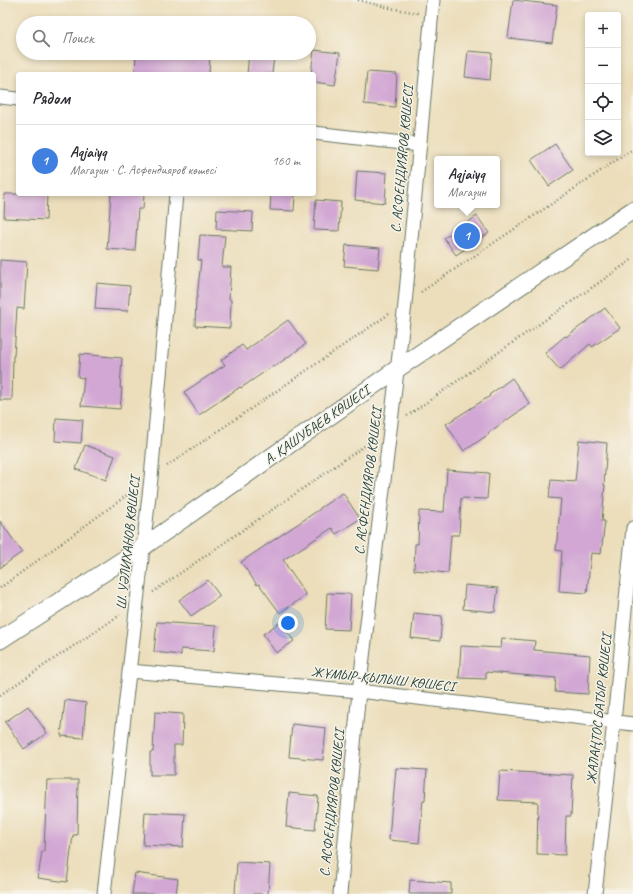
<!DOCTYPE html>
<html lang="ru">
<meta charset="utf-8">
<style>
:root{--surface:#fff;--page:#f7f7f7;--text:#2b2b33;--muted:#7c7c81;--line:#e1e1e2;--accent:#d93025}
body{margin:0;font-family:Caveat,sans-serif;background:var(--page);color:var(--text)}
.controls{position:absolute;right:12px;top:12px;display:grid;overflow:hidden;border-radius:4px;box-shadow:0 2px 6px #0003}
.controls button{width:36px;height:36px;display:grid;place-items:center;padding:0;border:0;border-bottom:1px solid var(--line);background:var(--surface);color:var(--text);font:20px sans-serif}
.you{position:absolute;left:288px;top:623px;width:14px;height:14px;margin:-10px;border:3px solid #fff;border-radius:50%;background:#1a73e8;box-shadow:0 0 0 6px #1a73e833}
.badge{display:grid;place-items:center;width:26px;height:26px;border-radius:50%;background:var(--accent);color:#fff;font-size:13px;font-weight:700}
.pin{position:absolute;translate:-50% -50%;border:2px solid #fff;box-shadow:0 1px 4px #0006}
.popup{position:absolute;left:434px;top:156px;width:66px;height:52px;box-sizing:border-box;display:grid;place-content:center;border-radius:4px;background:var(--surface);filter:drop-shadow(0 1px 3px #0005);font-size:13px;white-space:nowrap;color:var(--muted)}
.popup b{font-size:15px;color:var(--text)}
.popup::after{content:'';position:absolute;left:50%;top:100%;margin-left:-8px;border:8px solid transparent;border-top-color:var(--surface)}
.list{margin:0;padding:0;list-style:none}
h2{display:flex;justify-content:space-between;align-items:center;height:52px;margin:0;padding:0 16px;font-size:17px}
h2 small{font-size:13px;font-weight:400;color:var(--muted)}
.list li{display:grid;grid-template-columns:26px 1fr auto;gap:12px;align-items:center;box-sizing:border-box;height:72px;padding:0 16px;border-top:1px solid var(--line)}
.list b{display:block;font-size:15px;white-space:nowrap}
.list p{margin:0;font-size:13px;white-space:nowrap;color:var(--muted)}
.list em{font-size:13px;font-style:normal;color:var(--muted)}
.icon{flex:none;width:22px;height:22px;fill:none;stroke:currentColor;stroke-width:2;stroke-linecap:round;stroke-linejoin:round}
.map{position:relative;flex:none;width:633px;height:894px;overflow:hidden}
.search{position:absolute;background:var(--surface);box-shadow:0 2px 6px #0003;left:16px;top:16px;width:300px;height:44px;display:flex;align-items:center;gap:10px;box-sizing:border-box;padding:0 14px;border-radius:22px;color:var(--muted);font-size:15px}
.panel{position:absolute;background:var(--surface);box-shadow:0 2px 6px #0003;left:16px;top:72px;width:300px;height:124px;border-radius:4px}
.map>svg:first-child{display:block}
</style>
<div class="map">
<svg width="633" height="894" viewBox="0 0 633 894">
<rect width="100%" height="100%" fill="#f7f3e8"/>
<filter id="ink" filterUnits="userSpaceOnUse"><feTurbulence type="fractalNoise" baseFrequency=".025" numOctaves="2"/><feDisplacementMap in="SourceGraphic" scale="8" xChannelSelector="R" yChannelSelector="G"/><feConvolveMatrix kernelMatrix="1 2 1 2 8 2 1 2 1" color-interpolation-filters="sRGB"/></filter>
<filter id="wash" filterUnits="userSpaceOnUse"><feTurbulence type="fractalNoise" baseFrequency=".012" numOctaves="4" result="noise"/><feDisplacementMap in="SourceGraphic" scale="16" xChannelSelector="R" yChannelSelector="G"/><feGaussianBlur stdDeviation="0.9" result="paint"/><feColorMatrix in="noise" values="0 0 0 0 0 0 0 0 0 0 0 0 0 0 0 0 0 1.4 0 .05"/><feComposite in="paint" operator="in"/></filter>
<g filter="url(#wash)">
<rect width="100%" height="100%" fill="#ecdebb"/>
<g id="blocks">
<path fill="#d2a7d4" d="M 513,0 L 557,5 L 552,43 L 508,38 Z
M 314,50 L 340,53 L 335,85 L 314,82 L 314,74 L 311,74 Z
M 468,51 L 492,53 L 490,80 L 465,77 Z
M 136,53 L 197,53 L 210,54 L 209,74 L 135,74 Z
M 249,53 L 274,56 L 272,74 L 247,74 Z
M 367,72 L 397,74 L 395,107 L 364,104 Z
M 555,144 L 573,170 L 549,186 L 531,160 Z
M 357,171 L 387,173 L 385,203 L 355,200 Z
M 5,194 L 47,194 L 46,220 L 4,218 Z
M 111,194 L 144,194 L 143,209 L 138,209 L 135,251 L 107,249 Z
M 271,194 L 295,194 L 294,211 L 270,210 Z
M 316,200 L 341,202 L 339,231 L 314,230 Z
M 217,210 L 253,212 L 252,231 L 216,229 Z
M 477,216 L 489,233 L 456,255 L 444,238 Z
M 200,235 L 225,236 L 222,267 L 231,267 L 229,299 L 231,300 L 230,328 L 195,326 L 196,298 L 197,298 L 201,260 L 198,260 Z
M 346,245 L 380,248 L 378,269 L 344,266 Z
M 0,260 L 27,262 L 24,309 L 17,308 L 14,356 L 13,356 L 12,400 L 0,400 Z
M 97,283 L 130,286 L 128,311 L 95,309 Z
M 605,308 L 620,328 L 592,347 L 590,344 L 560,370 L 545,353 L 565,336 L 566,337 Z
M 288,320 L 306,344 L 274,367 L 273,366 L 241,388 L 240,387 L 199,415 L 184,392 L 225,365 L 221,360 L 242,345 L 246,350 Z
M 80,354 L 122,358 L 120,388 L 122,388 L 120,409 L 81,406 L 84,378 L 78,377 Z
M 512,378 L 530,404 L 488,433 L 489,434 L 464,451 L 446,424 L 490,396 L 489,395 Z
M 56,418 L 83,420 L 81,443 L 55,441 Z
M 579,440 L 607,443 L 604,485 L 605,485 L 602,521 L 605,521 L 601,554 L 591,553 L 587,593 L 559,591 L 562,551 L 556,550 L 561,499 L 549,498 L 551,480 L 575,482 Z
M 85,445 L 115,456 L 106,480 L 76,469 Z
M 447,470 L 489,473 L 487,499 L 461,498 L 459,535 L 451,535 L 448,573 L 414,570 L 415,544 L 418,544 L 419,511 L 444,512 Z
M 343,493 L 360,519 L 336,534 L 332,528 L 283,560 L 287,565 L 286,565 L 306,595 L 280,613 L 259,584 L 257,585 L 241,562 L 320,509 L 320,508 Z
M 0,521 L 22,552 L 0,568 Z
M 208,580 L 220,596 L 191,616 L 179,600 Z
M 465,585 L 498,588 L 495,612 L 463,609 Z
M 327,593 L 351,594 L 349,630 L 325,629 Z
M 414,613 L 442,616 L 440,641 L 411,638 Z
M 157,622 L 216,626 L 214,651 L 181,649 L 181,655 L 154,652 Z
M 280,622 L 294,641 L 276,653 L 263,634 Z
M 502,638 L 535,641 L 534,650 L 590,655 L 588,694 L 555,692 L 556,678 L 486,672 L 486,679 L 459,678 L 461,646 L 501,648 Z
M 65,700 L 86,703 L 83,738 L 61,736 Z
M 28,706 L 47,733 L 24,749 L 5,722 Z
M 155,712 L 183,714 L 182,745 L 174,745 L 174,775 L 150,775 L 150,752 L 153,752 Z
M 292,724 L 326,728 L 323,760 L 289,757 Z
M 396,768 L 427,770 L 425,800 L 423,800 L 419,843 L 389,840 L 392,802 L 393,802 Z
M 500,771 L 573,775 L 571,816 L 566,816 L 565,855 L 537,854 L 538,802 L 498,800 Z
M 47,780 L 78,780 L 77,835 L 73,835 L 67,882 L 38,878 L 42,851 L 44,851 Z
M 289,793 L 318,796 L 315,830 L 286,827 Z
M 145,812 L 185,814 L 183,847 L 143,845 Z
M 237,862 L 270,864 L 268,894 L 235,894 Z
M 135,873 L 178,879 L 176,894 L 132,894 Z
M 410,880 L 451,883 L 451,894 L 409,894 Z"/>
</g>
</g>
<g filter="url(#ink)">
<use href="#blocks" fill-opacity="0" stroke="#677563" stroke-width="1"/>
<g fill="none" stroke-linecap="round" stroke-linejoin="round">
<defs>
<path id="minor" d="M 0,97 L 18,99
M 314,133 L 420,145
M 129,671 L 359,691 L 633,724
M 104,894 L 151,478 L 176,194
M 340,894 L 359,691 L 405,304 L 433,0
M 595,894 L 614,722 L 633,528"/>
<path id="tertiary" d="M 0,640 L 143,547 L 397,369 L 633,210"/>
</defs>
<use href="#minor" stroke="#677563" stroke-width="15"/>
<use href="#tertiary" stroke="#677563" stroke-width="19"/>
<path stroke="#677563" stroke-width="2.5" stroke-dasharray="1 3" stroke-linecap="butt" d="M 358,0 L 390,8 L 418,13
M 421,292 L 633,149
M 407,416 L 633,259
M 167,466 L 389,314
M 0,588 L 134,490
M 153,592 L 373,440
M 0,695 L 120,615"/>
<use href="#minor" stroke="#fff" stroke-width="13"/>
<use href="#tertiary" stroke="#fff" stroke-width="17"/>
</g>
</g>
<g text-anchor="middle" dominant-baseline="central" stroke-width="3" stroke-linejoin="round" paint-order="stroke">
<g font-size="14" fill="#1f3d34" stroke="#f7f3e8">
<text transform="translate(402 159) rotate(-85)">С. АСФЕНДИЯРОВ КӨШЕСІ</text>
<text transform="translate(317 425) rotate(-35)">А. ҚАШУБАЕВ КӨШЕСІ</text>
<text transform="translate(368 481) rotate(-83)">С. АСФЕНДИЯРОВ КӨШЕСІ</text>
<text transform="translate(128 543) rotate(-84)">Ш. УӘЛИХАНОВ КӨШЕСІ</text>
<text transform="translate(383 679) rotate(6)">ЖҰМЫР-ҚЫЛЫШ КӨШЕСІ</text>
<text transform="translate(599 709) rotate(-84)">ЖАЛАҢТОС БАТЫР КӨШЕСІ</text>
<text transform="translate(332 803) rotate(-84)">С. АСФЕНДИЯРОВ КӨШЕСІ</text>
</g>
</g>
</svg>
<div class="controls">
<button>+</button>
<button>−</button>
<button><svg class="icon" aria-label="locate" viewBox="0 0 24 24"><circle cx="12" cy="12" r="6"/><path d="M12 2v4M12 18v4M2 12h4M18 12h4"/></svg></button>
<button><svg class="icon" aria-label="layers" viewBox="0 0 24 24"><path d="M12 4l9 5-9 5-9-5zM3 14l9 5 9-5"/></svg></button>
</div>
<div class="you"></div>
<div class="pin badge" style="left:467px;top:236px;background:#3f7fe0">1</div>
<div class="popup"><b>Aqjaiyq</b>Магазин</div>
<div class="search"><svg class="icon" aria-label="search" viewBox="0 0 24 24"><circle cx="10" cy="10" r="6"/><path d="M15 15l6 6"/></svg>Поиск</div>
<section class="panel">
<h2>Рядом<small></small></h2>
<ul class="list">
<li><span class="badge" style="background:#3f7fe0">1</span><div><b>Aqjaiyq</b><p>Магазин · С. Асфендияров көшесі</p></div><em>160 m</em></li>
</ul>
</section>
</div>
